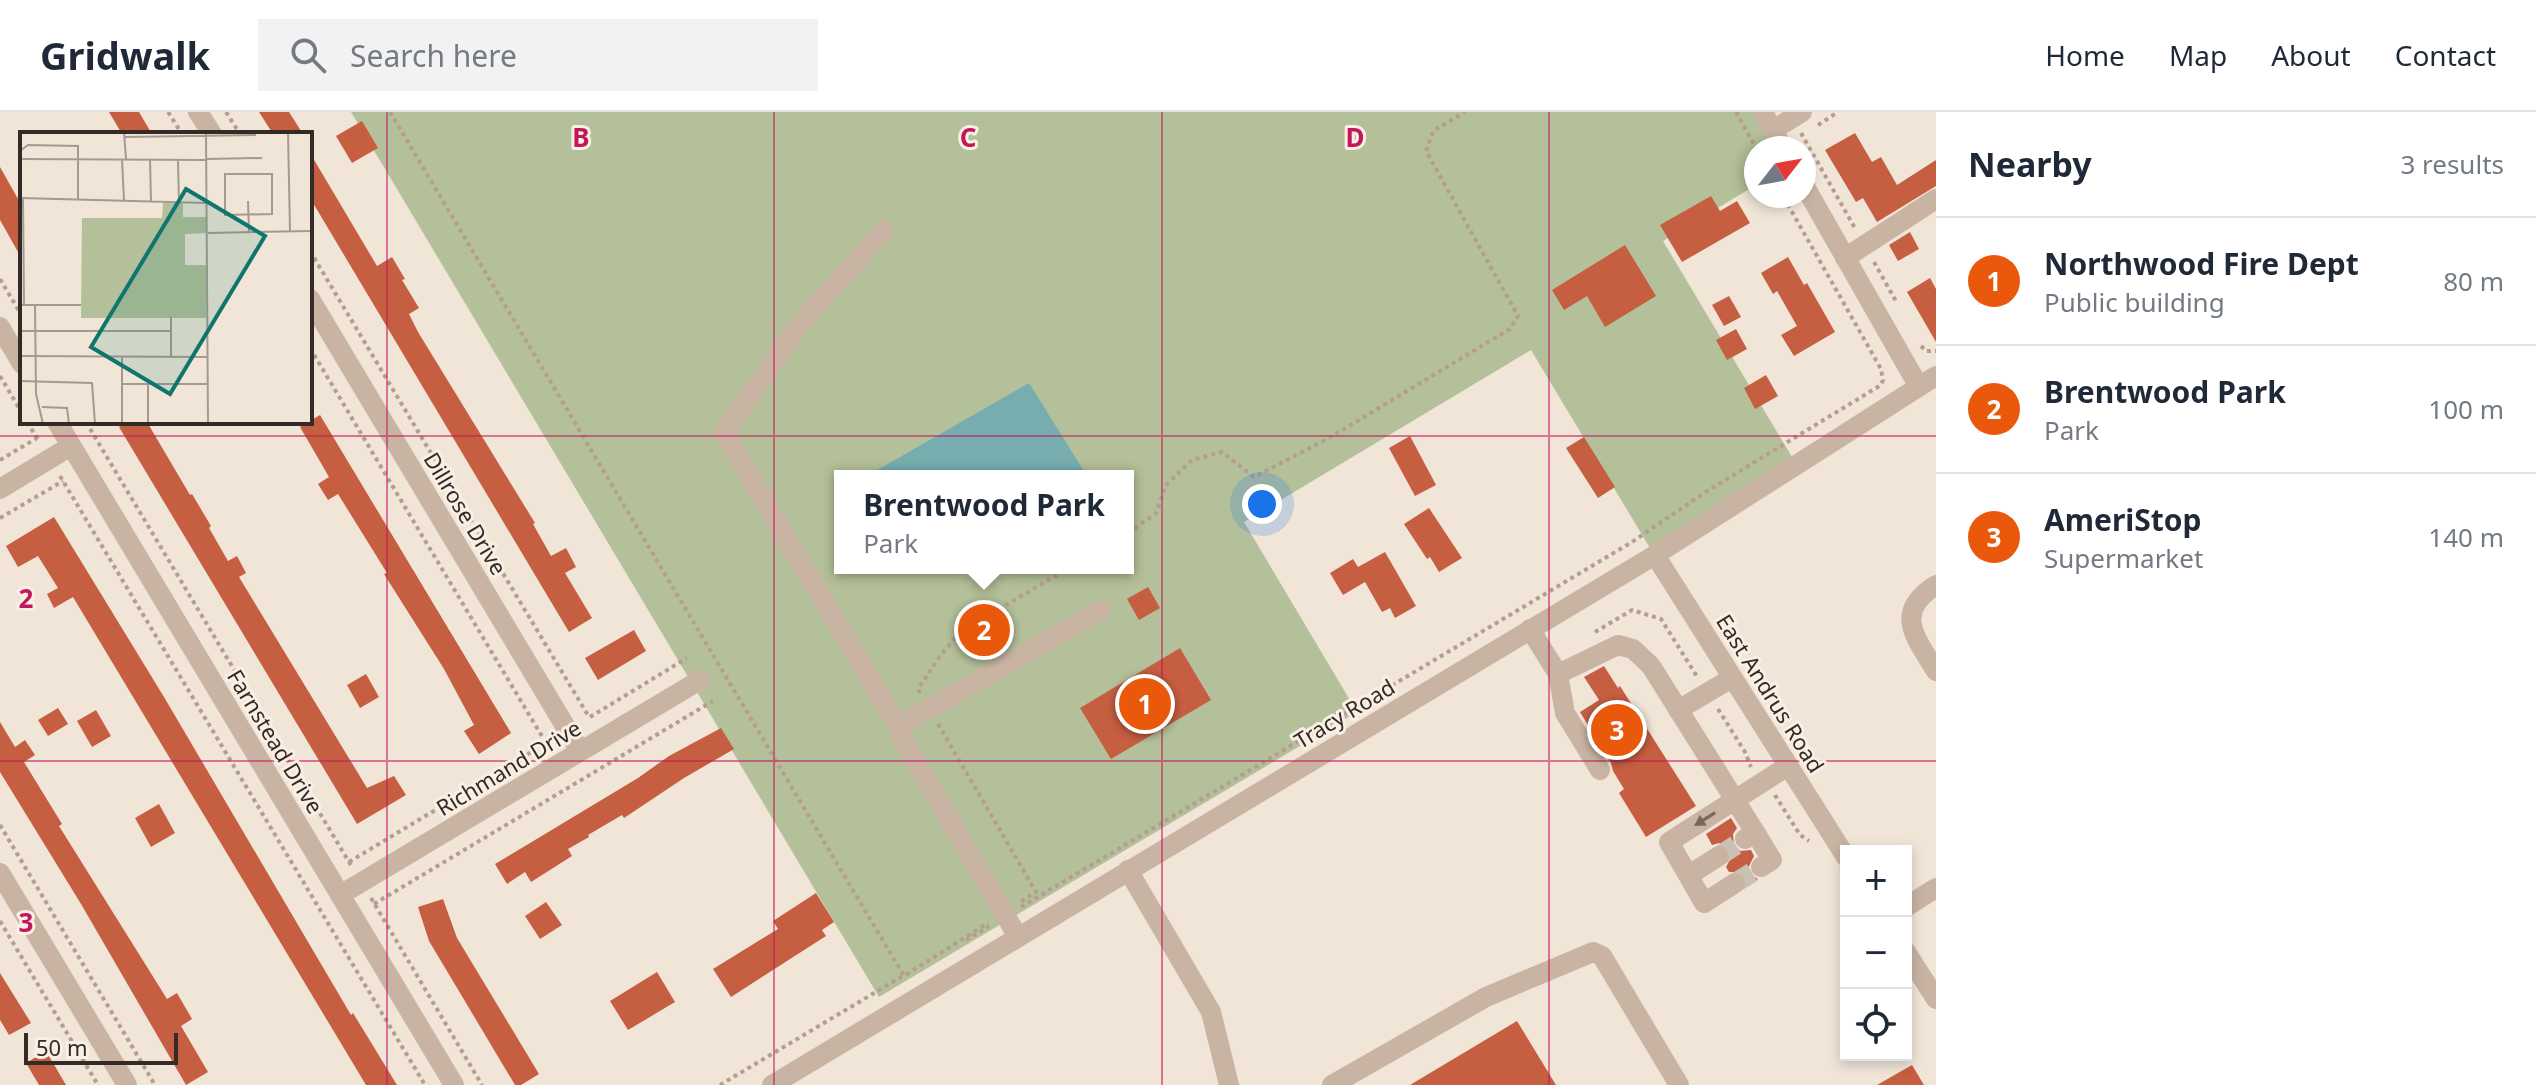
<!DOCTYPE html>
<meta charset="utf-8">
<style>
:root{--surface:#fff;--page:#f2f2f3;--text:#1f2937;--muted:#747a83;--line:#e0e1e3;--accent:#ea580c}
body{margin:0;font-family:"Noto Sans",sans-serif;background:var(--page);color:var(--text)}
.controls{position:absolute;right:24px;bottom:24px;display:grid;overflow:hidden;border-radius:0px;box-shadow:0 4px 12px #0003}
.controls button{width:72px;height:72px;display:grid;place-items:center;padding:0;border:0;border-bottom:2px solid var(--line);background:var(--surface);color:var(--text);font:40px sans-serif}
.compass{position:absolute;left:1744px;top:24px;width:72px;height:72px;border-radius:50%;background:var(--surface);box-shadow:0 4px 12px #0003;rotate:59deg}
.scale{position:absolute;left:24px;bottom:20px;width:154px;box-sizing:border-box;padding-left:8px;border:4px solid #342a26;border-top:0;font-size:22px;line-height:28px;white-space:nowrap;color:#342a26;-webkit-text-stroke:6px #f9efe4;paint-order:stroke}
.you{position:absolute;left:1262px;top:392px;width:28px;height:28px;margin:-20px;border:6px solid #fff;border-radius:50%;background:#1a73e8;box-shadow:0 0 0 12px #1a73e833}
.badge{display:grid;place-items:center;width:52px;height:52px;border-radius:50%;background:var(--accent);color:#fff;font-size:26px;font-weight:700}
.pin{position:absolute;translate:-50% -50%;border:4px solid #fff;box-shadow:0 2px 8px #0006}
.popup{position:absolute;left:834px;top:358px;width:300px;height:104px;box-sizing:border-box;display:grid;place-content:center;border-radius:0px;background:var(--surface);filter:drop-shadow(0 2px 6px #0005);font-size:26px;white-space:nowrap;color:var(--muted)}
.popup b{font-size:30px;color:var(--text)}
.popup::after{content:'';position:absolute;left:50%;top:100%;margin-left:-16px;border:16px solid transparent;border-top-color:var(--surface)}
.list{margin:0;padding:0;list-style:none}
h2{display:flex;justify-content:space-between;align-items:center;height:104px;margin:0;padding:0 32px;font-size:34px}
h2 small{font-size:26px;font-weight:400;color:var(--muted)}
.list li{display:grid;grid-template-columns:52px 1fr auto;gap:24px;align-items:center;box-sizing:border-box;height:128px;padding:0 32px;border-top:2px solid var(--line)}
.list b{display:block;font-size:30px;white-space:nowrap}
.list p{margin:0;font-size:26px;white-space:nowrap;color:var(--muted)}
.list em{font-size:26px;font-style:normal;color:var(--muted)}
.icon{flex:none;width:44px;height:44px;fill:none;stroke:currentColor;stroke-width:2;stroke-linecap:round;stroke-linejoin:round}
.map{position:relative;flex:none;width:1936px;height:973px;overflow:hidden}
header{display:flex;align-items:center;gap:48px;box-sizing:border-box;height:112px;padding:0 40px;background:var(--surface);border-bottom:2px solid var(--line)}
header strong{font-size:38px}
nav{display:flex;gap:44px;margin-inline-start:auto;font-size:28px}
.search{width:560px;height:72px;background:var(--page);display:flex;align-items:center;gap:20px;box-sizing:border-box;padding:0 28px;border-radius:0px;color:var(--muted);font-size:30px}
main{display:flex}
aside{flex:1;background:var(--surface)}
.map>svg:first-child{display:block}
</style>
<header>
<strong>Gridwalk</strong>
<div class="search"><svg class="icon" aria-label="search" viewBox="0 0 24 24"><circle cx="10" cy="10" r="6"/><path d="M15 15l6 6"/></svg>Search here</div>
<nav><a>Home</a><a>Map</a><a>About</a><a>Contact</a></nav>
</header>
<main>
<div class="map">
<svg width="1936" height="973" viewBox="0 0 1936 973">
<rect width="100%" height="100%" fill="#f1e5d8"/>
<path fill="#b4c099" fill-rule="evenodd" d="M 351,0 L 1756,0 L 1777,36 L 1756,36 L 1756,73 L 1663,129 L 1795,350 L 1650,436 L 1531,238 L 1244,410 L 1357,600 L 879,885 ZM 840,364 L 1128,364 L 1128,456 L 840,456 Z"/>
<path fill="#77adae" d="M 1029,271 L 1087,364 L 867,364 Z"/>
<path fill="#c65e41" d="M 109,0 L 139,0 L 152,22 L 122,22 Z
M 259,0 L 289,0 L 303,22 L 273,22 Z
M 362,9 L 378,36 L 352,51 L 336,24 Z
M 1855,21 L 1872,50 L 1881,45 L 1897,73 L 1936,48 L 1936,74 L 1877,110 L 1863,86 L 1856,90 L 1825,38 Z
M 310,41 L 377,154 L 392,145 L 405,167 L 402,168 L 419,196 L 409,202 L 418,220 L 535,411 L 533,412 L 551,444 L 566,436 L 576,455 L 565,461 L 592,506 L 569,520 L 310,86 Z
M 0,55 L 22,94 L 22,147 L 0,108 Z
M 1711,84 L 1720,99 L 1737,89 L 1750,111 L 1682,150 L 1660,113 Z
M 1910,120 L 1919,137 L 1898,149 L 1889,133 Z
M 1625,133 L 1656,184 L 1605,215 L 1587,184 L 1564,198 L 1552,178 Z
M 1788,145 L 1804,173 L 1807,171 L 1835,220 L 1794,244 L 1781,223 L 1797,214 L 1777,179 L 1773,182 L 1761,161 Z
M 1930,166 L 1936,177 L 1936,230 L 1907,180 Z
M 1729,184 L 1741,205 L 1724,214 L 1712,193 Z
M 1736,217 L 1747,237 L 1727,248 L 1716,228 Z
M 1766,263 L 1778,284 L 1755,297 L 1744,276 Z
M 320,303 L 511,621 L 479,642 L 464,619 L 474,613 L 444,557 L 384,462 L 387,461 L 338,382 L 328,388 L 318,372 L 329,365 L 300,315 Z
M 128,310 L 147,310 L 190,383 L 192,382 L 211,414 L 209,416 L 228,449 L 237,444 L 246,461 L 239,465 L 367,676 L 394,664 L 406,683 L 357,712 L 119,315 Z
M 1410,324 L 1436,373 L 1415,384 L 1389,336 Z
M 1584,325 L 1615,375 L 1598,386 L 1566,336 Z
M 1429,396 L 1462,446 L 1439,460 L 1430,445 L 1427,447 L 1404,412 Z
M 54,405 L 164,585 L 351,903 L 353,901 L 397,973 L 366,973 L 73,485 L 54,496 L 47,482 L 58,476 L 38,444 L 18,455 L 6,434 Z
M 1385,440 L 1416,494 L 1395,506 L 1390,496 L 1382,500 L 1365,470 L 1343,483 L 1330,461 L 1353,447 L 1358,455 Z
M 1148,475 L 1160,496 L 1139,508 L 1127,487 Z
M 634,518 L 646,539 L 598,568 L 585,546 Z
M 1180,536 L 1211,588 L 1111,647 L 1080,596 Z
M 1604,554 L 1618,576 L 1620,574 L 1696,694 L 1646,725 L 1619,681 L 1624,677 L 1613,659 L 1611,651 L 1580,600 L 1599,588 L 1584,565 Z
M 366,562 L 379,585 L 360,596 L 347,573 Z
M 58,596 L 68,612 L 48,624 L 38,608 Z
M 96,598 L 111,624 L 92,635 L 77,609 Z
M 0,610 L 15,635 L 25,628 L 35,643 L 24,650 L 62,712 L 59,714 L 167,887 L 177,881 L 192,907 L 181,914 L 208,960 L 186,973 L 81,792 L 0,660 Z
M 721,616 L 734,637 L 684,666 L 624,706 L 622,703 L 588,723 L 589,725 L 568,737 L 572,744 L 531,770 L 525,760 L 507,772 L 495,752 L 638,666 L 669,644 Z
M 159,692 L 175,721 L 151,735 L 135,706 Z
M 1731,706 L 1737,716 L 1733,722 L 1734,734 L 1740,739 L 1751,738 L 1754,744 L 1748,756 L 1751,763 L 1758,767 L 1747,774 L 1746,765 L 1742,760 L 1729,760 L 1726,755 L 1732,744 L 1729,736 L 1719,731 L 1712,733 L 1706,722 Z
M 816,781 L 834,810 L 822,818 L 826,824 L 731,885 L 713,857 L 778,817 L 773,809 Z
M 443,787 L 457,826 L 539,962 L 521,973 L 515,973 L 429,829 L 418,795 Z
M 546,790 L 562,813 L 540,827 L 525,804 Z
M 657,860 L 675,890 L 628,918 L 610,889 Z
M 0,861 L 31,911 L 9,923 L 0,908 Z
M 1517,909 L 1556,973 L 1410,973 Z
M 46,939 L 66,973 L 39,973 L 26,951 Z
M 1912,953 L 1924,973 L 1877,973 Z"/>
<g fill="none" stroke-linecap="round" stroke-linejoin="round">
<path stroke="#cbc0b4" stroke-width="20" stroke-dasharray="20 10" stroke-linecap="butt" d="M 1719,744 L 1745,727
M 1735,771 L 1761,755"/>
<path stroke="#b59e8f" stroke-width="4" stroke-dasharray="4 4" stroke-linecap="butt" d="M 168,0 L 182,22
M 226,0 L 240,22
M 390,0 L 904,864 L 988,811
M 1736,0 L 1756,36
M 1818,13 L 1838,0
M 1801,21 L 1856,118
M 310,139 L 589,605
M 1874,150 L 1897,191
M 0,167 L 22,204
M 1921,234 L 1926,239 L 1936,239
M 310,236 L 546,631
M 0,264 L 22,301
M 27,310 L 39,329
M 86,310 L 352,755
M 0,348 L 37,326
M 60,364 L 425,973
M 0,406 L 63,369
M 1128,421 L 1156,401 L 1166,373 L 1192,348 L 1222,340 L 1254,365 L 1329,326 L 1510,217 L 1518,204 L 1426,39 L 1433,19 L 1465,0
M 1595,520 L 1632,498 L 1661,507 L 1698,566
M 920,581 L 918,577 L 940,544 L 960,520 L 1069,456
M 1718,597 L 1745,640 L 1751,655
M 590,605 L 687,546
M 938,612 L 1036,780 L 1019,791
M 1775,683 L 1800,723 L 1809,729
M 0,713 L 155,973
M 349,750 L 548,630
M 371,786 L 482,973
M 374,792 L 713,589
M 1021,795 L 1632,430 L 1704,381 L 1881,273 L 1883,268 L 1881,257 L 1783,84
M 0,809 L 98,973
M 966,828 L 989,814
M 720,973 L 906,862"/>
<path stroke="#c9b4a4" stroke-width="20" d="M 198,0 L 212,22
M 1763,0 L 1783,36
M 1773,18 L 1802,0
M 1804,73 L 1919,275
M 884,118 L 800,212 L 724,321 L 900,617
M 1845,146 L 1936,87
M 310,187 L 580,639
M 0,215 L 22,252
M 57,310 L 454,973
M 0,377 L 71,334
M 1655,443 L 1846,745
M 1936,473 C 1893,500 1915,525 1936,559
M 1530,517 L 1558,562 L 1618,533 L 1633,537 L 1651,554 L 1755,720 L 1745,727
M 1558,562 L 1565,601 L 1600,658
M 1678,598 L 1732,566
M 1755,720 L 1772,748 L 1761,755
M 1128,758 L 1211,900 L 1229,973
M 0,761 L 127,973
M 1689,763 L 1719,744
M 1735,771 L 1704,791 L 1669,730 L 1788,654
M 340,783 L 700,568
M 1906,795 L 1936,776
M 1018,825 L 899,621 L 903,612 L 1101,498
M 1906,840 L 1936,887
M 772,973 L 1655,443 L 1936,264
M 1332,973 L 1486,885 L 1593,840 L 1602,844 L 1679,973"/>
</g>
<defs><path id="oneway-solid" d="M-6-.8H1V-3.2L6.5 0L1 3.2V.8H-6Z" transform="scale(2)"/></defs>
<use fill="#77685f" href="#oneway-solid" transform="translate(1705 707) rotate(148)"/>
<path fill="none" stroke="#c2185b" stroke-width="2" stroke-opacity="0.55" d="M 387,0 L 387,973M 774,0 L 774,973M 1162,0 L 1162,973M 1549,0 L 1549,973M 0,324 L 1936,324M 0,649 L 1936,649"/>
<g text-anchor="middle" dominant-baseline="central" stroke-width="6" stroke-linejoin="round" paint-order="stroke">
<g font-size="22" fill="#342a26" stroke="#f9efe4">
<text transform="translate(466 401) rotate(59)">Dillrose Drive</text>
<text transform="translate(1771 581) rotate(58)">East Andrus Road</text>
<text transform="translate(1344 601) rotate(-31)">Tracy Road</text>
<text transform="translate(276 629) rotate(59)">Farnstead Drive</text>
<text transform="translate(508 655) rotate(-31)">Richmand Drive</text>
</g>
</g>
<g transform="translate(20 20)">
<rect width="292" height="292" fill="#f1e5d8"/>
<path d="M 143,71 L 163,71 L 163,85 L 187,85 L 187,101 L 165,102 L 165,133 L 186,133 L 186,186 L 61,186 L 62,86 L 142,86 Z" fill="#b4c099"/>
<path fill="none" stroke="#a59a91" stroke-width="2" d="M 104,0 L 106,27M 186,0 L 188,292M 268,0 L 270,99M 105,5 L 236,3M 0,19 L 8,13 L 58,14 L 58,68M 0,27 L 186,28M 102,27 L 104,69M 130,27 L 131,70M 186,27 L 242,26M 158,28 L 159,71M 252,42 L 252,82 L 205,83 L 205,42 ZM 0,66 L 187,71M 3,66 L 4,173M 228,69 L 229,100M 188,101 L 292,99M 0,173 L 61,173M 15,173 L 16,262 L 23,292M 0,199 L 151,199M 0,224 L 188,225M 102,225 L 102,292M 151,225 L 151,185M 0,249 L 72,251 L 75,292M 102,252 L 188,252M 22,275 L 47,276 L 49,292M 128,292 L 128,252"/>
<path fill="#0f766e" fill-opacity="0.15" stroke="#0f766e" stroke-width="4" d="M 166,57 L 245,104 L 150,262 L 71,215 Z"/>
<rect width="292" height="292" fill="none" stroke="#342a26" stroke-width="4"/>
</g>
<g font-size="26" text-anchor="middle" font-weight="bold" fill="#c2185b" stroke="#f9efe4" stroke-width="6" stroke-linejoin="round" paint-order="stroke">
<text x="581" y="35">B</text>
<text x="968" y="35">C</text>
<text x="1355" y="35">D</text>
<text x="26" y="496">2</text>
<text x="26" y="820">3</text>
</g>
</svg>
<div class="controls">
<button>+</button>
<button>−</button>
<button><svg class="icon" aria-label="locate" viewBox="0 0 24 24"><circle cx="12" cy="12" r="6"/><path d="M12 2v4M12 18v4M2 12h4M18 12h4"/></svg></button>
</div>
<svg class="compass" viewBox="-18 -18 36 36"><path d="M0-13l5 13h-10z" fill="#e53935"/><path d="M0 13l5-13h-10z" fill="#747a83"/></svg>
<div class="scale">50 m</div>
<div class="you"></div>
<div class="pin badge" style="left:1145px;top:592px">1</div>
<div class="pin badge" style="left:984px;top:518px">2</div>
<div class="popup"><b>Brentwood Park</b>Park</div>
<div class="pin badge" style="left:1617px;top:618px">3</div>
</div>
<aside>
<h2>Nearby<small>3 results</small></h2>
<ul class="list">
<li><span class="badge">1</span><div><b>Northwood Fire Dept</b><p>Public building</p></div><em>80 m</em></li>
<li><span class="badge">2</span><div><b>Brentwood Park</b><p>Park</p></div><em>100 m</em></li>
<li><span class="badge">3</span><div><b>AmeriStop</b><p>Supermarket</p></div><em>140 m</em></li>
</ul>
</aside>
</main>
